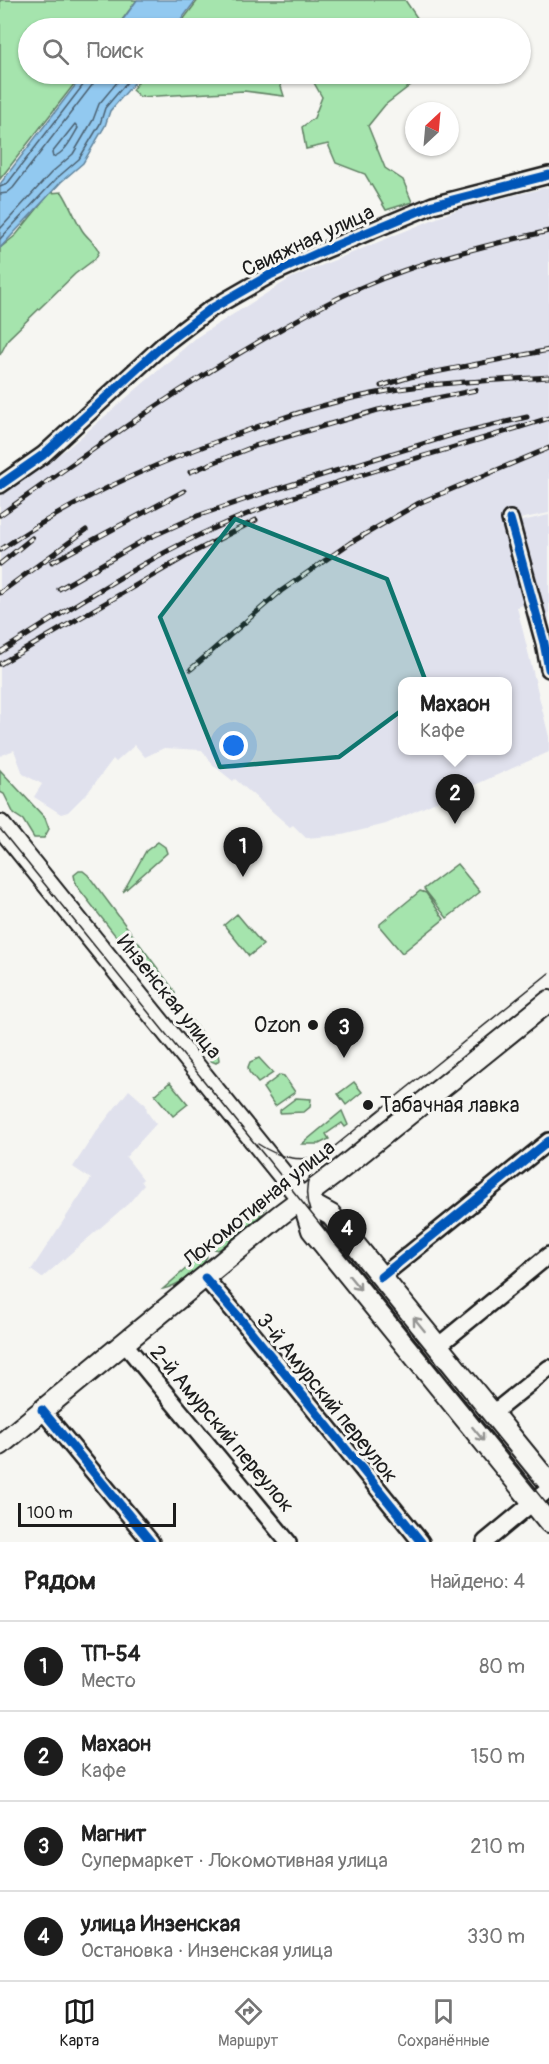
<!DOCTYPE html>
<html lang="ru">
<meta charset="utf-8">
<style>
:root{--surface:#fff;--page:#f6f6f6;--text:#222;--muted:#767676;--line:#e0e0e0;--accent:#1c1c1c}
body{margin:0;font-family:Pangolin,sans-serif;background:var(--page);color:var(--text)}
.compass{position:absolute;left:405px;top:102px;width:54px;height:54px;border-radius:50%;background:var(--surface);box-shadow:0 2px 4px #0004;rotate:26deg}
.scale{position:absolute;left:18px;bottom:15px;width:158px;box-sizing:border-box;padding-left:6px;border:3px solid #1c1c1c;border-top:0;font-size:16px;line-height:21px;white-space:nowrap;color:#1c1c1c;-webkit-text-stroke:4px #f6f6f2;paint-order:stroke}
.you{position:absolute;left:234px;top:746px;width:21px;height:21px;margin:-15px;border:4px solid #fff;border-radius:50%;background:#1a73e8;box-shadow:0 0 0 9px #1a73e833}
.badge{display:grid;place-items:center;width:39px;height:39px;border-radius:50%;background:var(--accent);color:#fff;font-size:20px;font-weight:700}
.pin{position:absolute;translate:-50% -50px;filter:drop-shadow(0 2px 3px #0008)}
.pin::after{content:'';position:absolute;top:32px;width:21px;height:18px;background:inherit;clip-path:polygon(0 0,100% 0,50% 100%)}
.popup{position:absolute;left:398px;top:677px;width:114px;height:78px;box-sizing:border-box;display:grid;place-content:center;border-radius:12px;background:var(--surface);filter:drop-shadow(0 2px 4px #0005);font-size:20px;white-space:nowrap;color:var(--muted)}
.popup b{font-size:22px;color:var(--text)}
.popup::after{content:'';position:absolute;left:50%;top:100%;margin-left:-12px;border:12px solid transparent;border-top-color:var(--surface)}
.list{margin:0;padding:0;list-style:none}
h2{display:flex;justify-content:space-between;align-items:center;height:78px;margin:0;padding:0 24px;font-size:26px}
h2 small{font-size:20px;font-weight:400;color:var(--muted)}
.list li{display:grid;grid-template-columns:39px 1fr auto;gap:18px;align-items:center;box-sizing:border-box;height:90px;padding:0 24px;border-top:2px solid var(--line)}
.list b{display:block;font-size:22px;white-space:nowrap}
.list p{margin:0;font-size:20px;white-space:nowrap;color:var(--muted)}
.list em{font-size:20px;font-style:normal;color:var(--muted)}
.icon{flex:none;width:33px;height:33px;fill:none;stroke:currentColor;stroke-width:2;stroke-linecap:round;stroke-linejoin:round}
.map{position:relative;flex:none;width:549px;height:1542px;overflow:hidden}
.search{position:absolute;background:var(--surface);box-shadow:0 2px 4px #0004;left:18px;right:18px;top:18px;height:66px;display:flex;align-items:center;gap:15px;box-sizing:border-box;padding:0 21px;border-radius:33px;color:var(--muted);font-size:22px}
.sheet{height:438px;background:var(--surface)}
nav{display:flex;justify-content:space-around;align-items:center;box-sizing:border-box;height:84px;border-top:2px solid var(--line);background:var(--surface);font-size:16px;color:var(--muted)}
nav a{display:grid;justify-items:center;gap:3px}
nav .on{color:var(--accent)}
.map>svg:first-child{display:block}
</style>
<div class="map">
<svg width="549" height="1542" viewBox="0 0 549 1542">
<rect width="100%" height="100%" fill="#f6f6f2"/>
<filter id="ink" filterUnits="userSpaceOnUse"><feTurbulence type="fractalNoise" baseFrequency=".0167" numOctaves="2"/><feDisplacementMap in="SourceGraphic" scale="12" xChannelSelector="R" yChannelSelector="G"/><feConvolveMatrix kernelMatrix="1 2 1 2 8 2 1 2 1" color-interpolation-filters="sRGB"/></filter>
<g filter="url(#ink)">
<path fill="#e0e1ed" fill-rule="evenodd" d="M 549,187 L 549,513 L 515,520 L 530,603 L 517,607 L 549,737 L 549,752 L 386,824 L 342,835 L 306,838 L 293,825 L 290,827 L 235,779 L 233,781 L 214,766 L 202,750 L 164,748 L 145,757 L 135,745 L 116,762 L 113,759 L 89,791 L 68,812 L 61,814 L 34,797 L 42,784 L 23,774 L 14,750 L 0,756 L 0,496 L 68,448 L 197,337 L 291,278 L 461,208 ZM 402,682 L 508,682 L 508,750 L 402,750 Z
M 549,515 L 549,631 L 545,632 L 517,522 Z
M 129,1090 L 146,1105 L 147,1112 L 156,1124 L 126,1157 L 143,1179 L 141,1181 L 144,1185 L 129,1203 L 42,1278 L 31,1270 L 91,1179 L 73,1167 L 95,1133 Z"/>
<path fill="#a5e4ad" stroke="#608064" stroke-width="1.5" d="M 0,0 L 137,0 L 116,28 L 28,28 L 28,74 L 82,74 L 0,179 Z
M 198,0 L 405,0 L 424,28 L 177,28 Z
M 144,74 L 277,74 L 284,96 L 244,91 L 140,97 L 132,90 Z
M 309,74 L 425,74 L 385,105 L 368,126 L 385,168 L 403,180 L 412,202 L 386,210 L 365,174 L 336,163 L 328,144 L 306,149 L 302,127 L 314,118 L 322,97 Z
M 62,192 C 70,204 74,217 82,230 C 87,238 95,242 99,252 L 95,259 L 75,274 L 9,338 L 0,355 L 0,248 L 16,235 L 50,193 Z
M 0,770 L 45,818 L 49,829 L 44,838 L 34,838 L 23,820 L 14,814 L 4,794 L 0,792 Z
M 158,842 L 165,847 L 167,853 L 123,892 L 146,851 Z
M 457,864 L 480,892 L 447,918 L 424,889 Z
M 79,871 L 83,871 L 88,875 L 173,989 L 175,993 L 174,999 L 168,1000 L 164,998 L 76,885 L 74,875 Z
M 420,891 L 426,893 L 444,919 L 402,953 L 380,927 L 380,924 Z
M 237,914 L 263,945 L 249,956 L 224,925 Z
M 187,1015 L 218,1054 L 219,1060 L 216,1063 L 211,1061 L 181,1024 L 182,1018 Z
M 259,1058 L 273,1073 L 258,1083 L 249,1072 L 248,1067 L 250,1062 Z
M 280,1075 L 284,1076 L 295,1092 L 275,1106 L 263,1088 Z
M 170,1082 L 188,1104 L 173,1116 L 155,1095 Z
M 354,1082 L 362,1092 L 346,1105 L 338,1094 Z
M 296,1098 L 311,1099 L 310,1107 L 304,1112 L 280,1113 L 280,1110 Z
M 342,1111 L 348,1125 L 345,1127 L 342,1123 L 326,1134 L 329,1139 L 319,1144 L 302,1144 Z
M 262,1206 L 266,1208 L 259,1217 L 220,1249 L 217,1250 L 211,1247 Z
M 205,1252 L 207,1257 C 200,1271 177,1286 163,1289 Z"/>
<path fill="#92c9f0" stroke="#63849b" stroke-width="1.5" d="M 137,0 L 196,0 L 175,28 L 117,28 Z
M 84,74 L 142,74 L 110,111 L 105,126 L 83,163 L 61,182 L 0,248 L 0,184 Z"/>
<g fill="none" stroke-linecap="round" stroke-linejoin="round">
<path stroke="#4b6171" stroke-width="1.5" d="M 75,124 L 78,128 C 71,140 65,153 53,157 L 52,153 Z
M 0,187 L 7,184 L 87,80 L 88,74
M 0,194 L 7,193 L 13,188 L 93,84 L 96,74
M 0,229 L 51,173 L 73,154 L 93,120 L 99,104 L 124,74
M 0,239 L 57,178 L 79,159 L 100,124 L 105,108 L 134,74"/>
<defs>
<path id="minor" d="M 0,485 L 43,455 L 163,345 L 209,310 L 270,275 L 318,253 L 433,205 L 549,175
M 510,519 L 544,643 L 549,669
M 381,1277 L 549,1141
M 205,1278 L 244,1323 L 421,1542
M 124,1343 L 288,1542
M 438,1346 L 549,1255
M 42,1410 L 151,1542
M 492,1414 L 549,1368
M 485,1542 L 549,1489"/>
<path id="major" d="M 0,825 L 302,1199 L 312,1230 L 549,1522
M 302,1199 L 331,1215 L 549,1483
M 0,1445 L 280,1215 L 336,1173 L 549,1001"/>
</defs>
<use href="#minor" stroke="#1c1c1c" stroke-width="20"/>
<use href="#major" stroke="#1c1c1c" stroke-width="24"/>
<use href="#minor" stroke="#f6f6f2" stroke-width="15"/>
<use href="#major" stroke="#f6f6f2" stroke-width="20"/>
<path stroke="#1c1c1c" stroke-width="1.5" d="M 0,829 L 549,1507
M 258,1144 C 279,1158 299,1162 323,1156
M 310,1211 C 303,1192 307,1175 319,1159 L 549,973"/>
<defs>
<path id="rail" d="M 381,386 L 410,377 L 549,350
M 190,472 L 255,446 L 378,410 L 476,390
M 0,515 C 92,450 183,384 281,329 C 307,314 334,299 362,287 C 421,261 486,245 549,231
M 0,550 C 72,500 150,465 232,436 C 278,419 324,403 372,394 C 430,382 490,381 549,377
M 52,562 L 184,491
M 0,564 L 32,538
M 59,589 L 144,540 L 197,516 L 261,494 L 455,434 L 527,417
M 0,593 L 86,530
M 0,652 C 81,602 161,547 250,513 C 348,475 450,450 549,418
M 0,664 L 190,554 L 256,520
M 191,669 L 281,591 L 350,543 L 419,503 L 549,448"/>
</defs>
<use href="#rail" stroke="#1c1c1c" stroke-width="5"/>
<use href="#rail" stroke="#f6f6f2" stroke-width="3" stroke-dasharray="9" stroke-linecap="butt"/>
<defs>
<path id="cycleway" d="M 0,485 L 43,455 L 163,345 L 209,310 L 270,275 L 318,253 L 433,205 L 549,175
M 510,519 L 544,643 L 549,669
M 381,1277 L 549,1141
M 205,1278 L 244,1323 L 421,1542
M 42,1410 L 151,1542"/>
</defs>
<use href="#cycleway" stroke="#f6f6f2" stroke-width="13"/>
<use href="#cycleway" stroke="#0057b8" stroke-width="9"/>
</g>
<defs><path id="oneway-shaft" d="M-6 0H5M1.5-3L5.5 0L1.5 3" fill="none" stroke-width="1.6" stroke-linecap="round" stroke-linejoin="round" transform="scale(1.5)"/></defs>
<g stroke="#949492">
<use href="#oneway-shaft" transform="translate(355 1283) rotate(51)"/>
<use href="#oneway-shaft" transform="translate(419 1324) rotate(-129)"/>
<use href="#oneway-shaft" transform="translate(478 1434) rotate(51)"/>
</g>
</g>
<path fill="#0f766e" fill-opacity="0.2" stroke="#0f766e" stroke-width="4.5" stroke-linejoin="round" d="M 235,519 L 387,579 L 429,690 L 339,757 L 220,767 L 160,617 Z"/>
<g fill="#1c1c1c" stroke="#f6f6f2" stroke-width="2">
<circle cx="313" cy="1025" r="6"/>
<circle cx="368" cy="1105" r="6"/>
</g>
<g text-anchor="middle" dominant-baseline="central" stroke-width="6" stroke-linejoin="round" paint-order="stroke">
<g font-size="21" fill="#1c1c1c" stroke="#f6f6f2">
<text transform="translate(308 241) rotate(-25)">Свияжная улица</text>
<text transform="translate(169 997) rotate(51)">Инзенская улица</text>
<text transform="translate(259 1204) rotate(-39)">Локомотивная улица</text>
<text transform="translate(327 1398) rotate(51)">3-й Амурский переулок</text>
<text transform="translate(222 1429) rotate(50)">2-й Амурский переулок</text>
</g>
<g font-size="21" fill="#1c1c1c" stroke="#f6f6f2" text-anchor="end">
<text x="301" y="1025">Ozon</text>
<text x="380" y="1105" text-anchor="start">Табачная лавка</text>
</g>
</g>
</svg>
<svg class="compass" viewBox="-18 -18 36 36"><path d="M0-13l5 13h-10z" fill="#e53935"/><path d="M0 13l5-13h-10z" fill="#767676"/></svg>
<div class="scale">100 m</div>
<div class="you"></div>
<div class="pin badge" style="left:243px;top:877px">1</div>
<div class="pin badge" style="left:455px;top:824px">2</div>
<div class="popup"><b>Махаон</b>Кафе</div>
<div class="pin badge" style="left:344px;top:1058px">3</div>
<div class="pin badge" style="left:347px;top:1259px">4</div>
<div class="search"><svg class="icon" aria-label="search" viewBox="0 0 24 24"><circle cx="10" cy="10" r="6"/><path d="M15 15l6 6"/></svg>Поиск</div>
</div>
<section class="sheet">
<h2>Рядом<small>Найдено: 4</small></h2>
<ul class="list">
<li><span class="badge">1</span><div><b>ТП-54</b><p>Место</p></div><em>80 m</em></li>
<li><span class="badge">2</span><div><b>Махаон</b><p>Кафе</p></div><em>150 m</em></li>
<li><span class="badge">3</span><div><b>Магнит</b><p>Супермаркет · Локомотивная улица</p></div><em>210 m</em></li>
<li><span class="badge">4</span><div><b>улица Инзенская</b><p>Остановка · Инзенская улица</p></div><em>330 m</em></li>
</ul>
</section>
<nav>
<a class="on"><svg class="icon" aria-label="map" viewBox="0 0 24 24"><path d="M3 6l6-2 6 2 6-2v14l-6 2-6-2-6 2zM9 4v14M15 6v14"/></svg>Карта</a>
<a><svg class="icon" aria-label="directions" viewBox="0 0 24 24"><path d="M12 3l9 9-9 9-9-9zM9 14v-3h6M13 9l2 2-2 2"/></svg>Маршрут</a>
<a><svg class="icon" aria-label="saved" viewBox="0 0 24 24"><path d="M7 4h10v16l-5-4-5 4z"/></svg>Сохранённые</a>
</nav>
